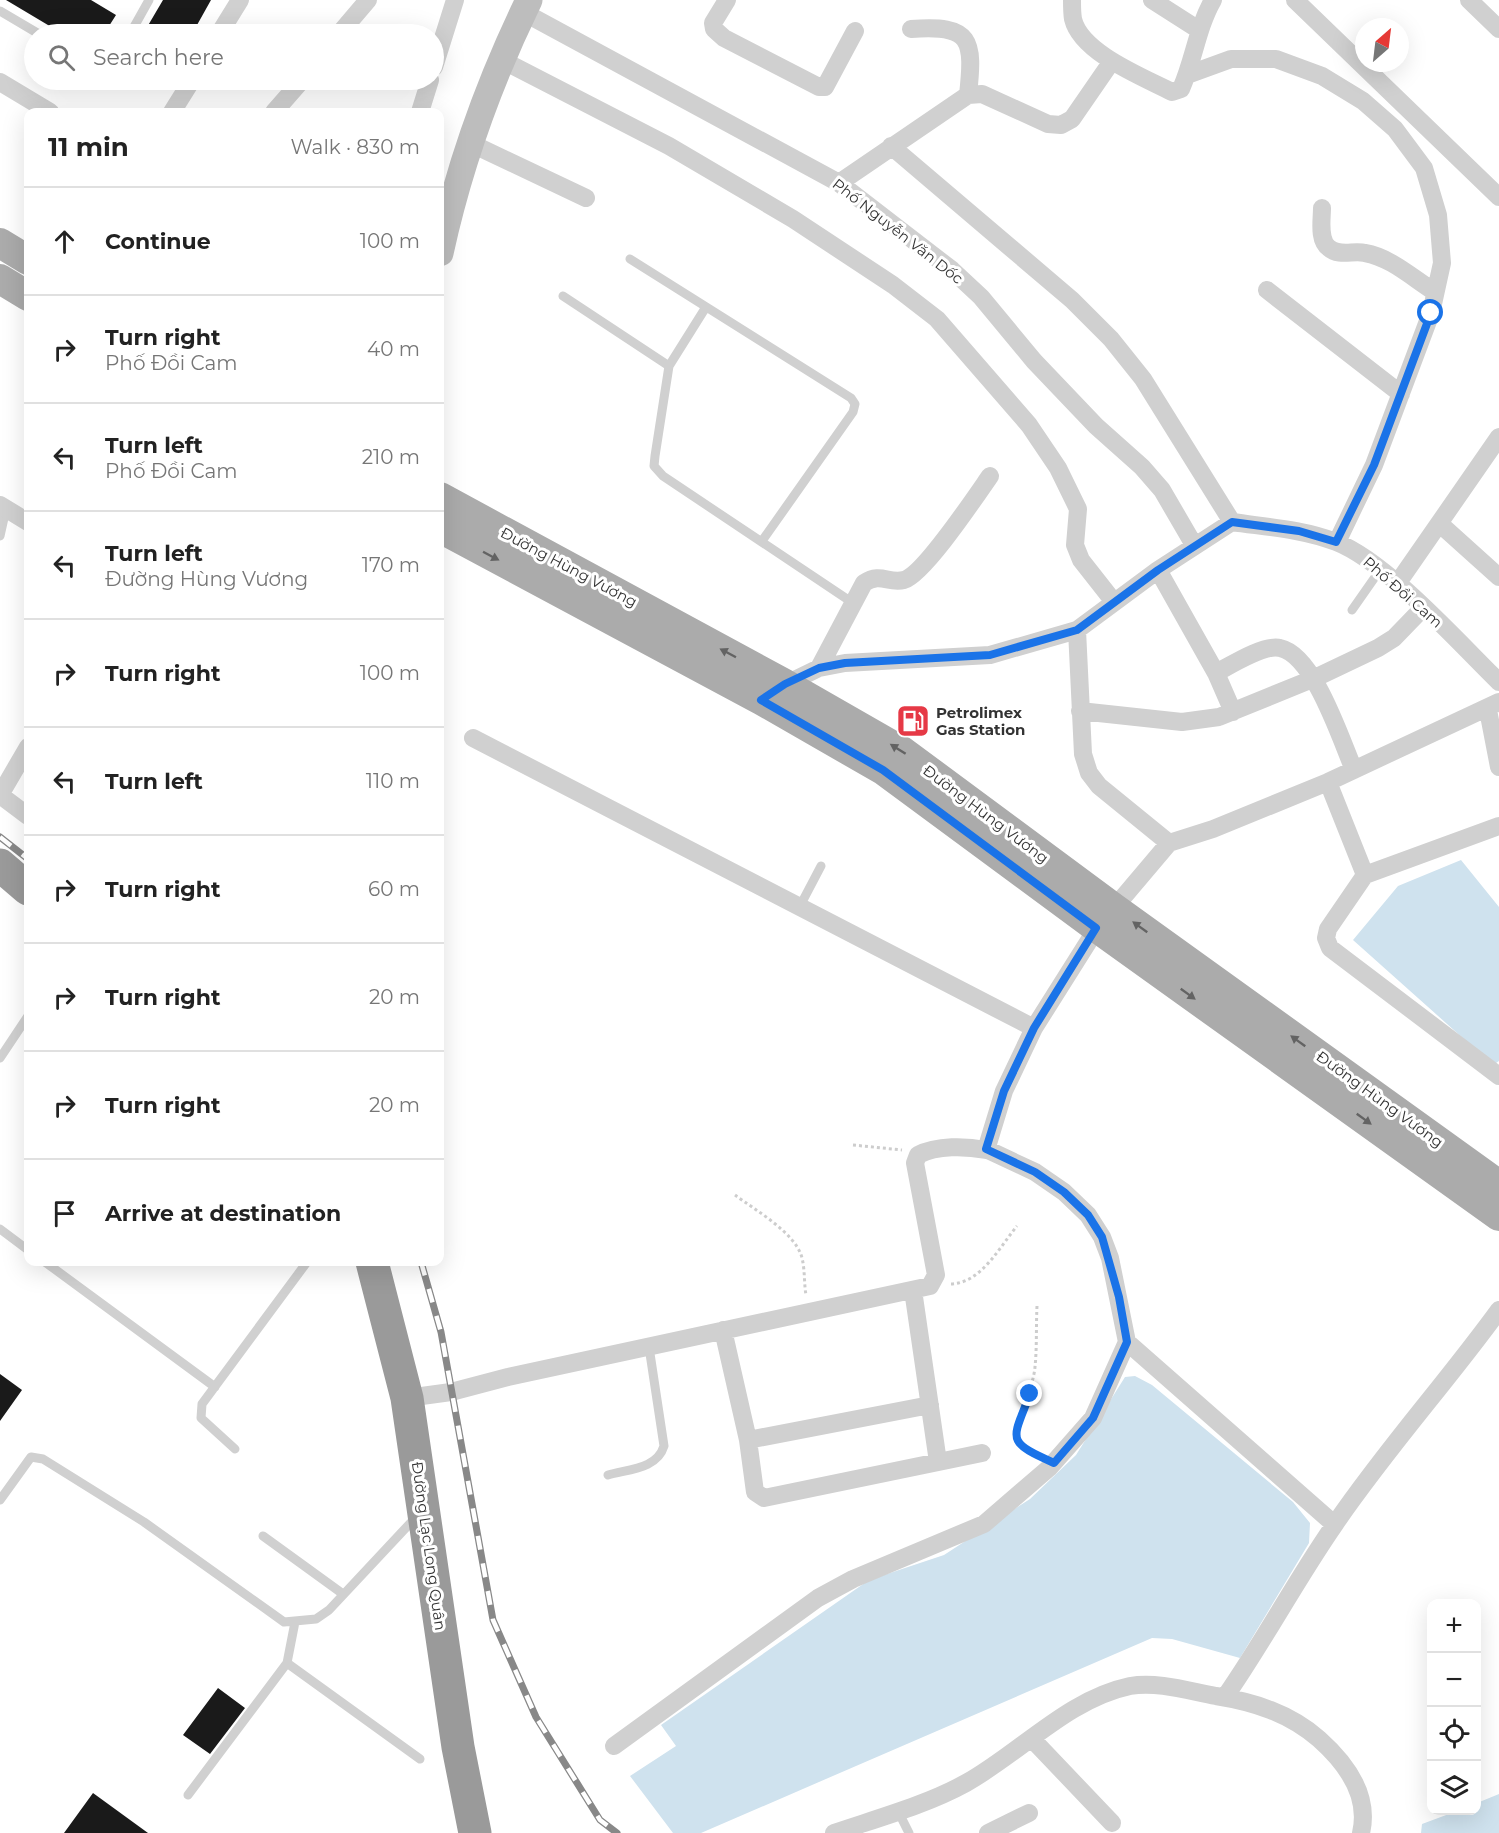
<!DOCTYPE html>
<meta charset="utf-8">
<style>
:root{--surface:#fff;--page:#f2f2f2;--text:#222;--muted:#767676;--line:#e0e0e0}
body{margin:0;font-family:Montserrat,sans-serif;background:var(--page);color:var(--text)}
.controls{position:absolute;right:18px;bottom:18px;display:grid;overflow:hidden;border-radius:12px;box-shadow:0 6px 24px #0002}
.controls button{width:54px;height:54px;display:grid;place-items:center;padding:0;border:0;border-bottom:2px solid var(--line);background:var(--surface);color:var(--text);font:30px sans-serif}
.compass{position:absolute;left:1355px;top:18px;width:54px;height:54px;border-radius:50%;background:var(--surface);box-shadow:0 6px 24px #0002;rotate:28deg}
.stop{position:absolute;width:18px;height:18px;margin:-14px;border:4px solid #1a73e8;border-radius:50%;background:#fff}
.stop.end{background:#1a73e8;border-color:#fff;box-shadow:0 2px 6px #0008}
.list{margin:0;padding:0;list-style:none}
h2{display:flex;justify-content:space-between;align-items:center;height:78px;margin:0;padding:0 24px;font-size:26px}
h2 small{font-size:20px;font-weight:400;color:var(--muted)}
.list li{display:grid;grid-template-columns:39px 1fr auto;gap:18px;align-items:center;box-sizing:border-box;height:108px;padding:0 24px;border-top:2px solid var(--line)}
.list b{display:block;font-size:22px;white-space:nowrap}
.list p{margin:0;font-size:20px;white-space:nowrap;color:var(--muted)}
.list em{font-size:20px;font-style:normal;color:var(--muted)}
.icon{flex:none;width:33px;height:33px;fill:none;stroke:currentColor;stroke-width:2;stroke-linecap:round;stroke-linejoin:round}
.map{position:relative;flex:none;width:1499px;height:1833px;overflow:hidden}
.search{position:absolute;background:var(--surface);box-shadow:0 6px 24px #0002;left:24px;top:24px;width:420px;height:66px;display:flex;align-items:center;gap:15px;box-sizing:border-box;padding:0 21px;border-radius:33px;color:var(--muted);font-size:22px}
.panel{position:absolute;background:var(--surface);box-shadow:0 6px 24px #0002;left:24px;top:108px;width:420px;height:1158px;border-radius:12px}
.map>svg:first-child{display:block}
</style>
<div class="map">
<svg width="1499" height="1833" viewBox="0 0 1499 1833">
<rect width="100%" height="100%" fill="#fff"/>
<path fill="#cfe2ee" d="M 1461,860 L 1499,907 L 1499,1061 L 1493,1065 L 1353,940 L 1398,886 Z
M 1135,1376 L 1152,1385 L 1293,1502 L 1310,1523 L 1309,1543 L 1240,1658 L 1172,1639 L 1152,1638 L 701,1833 L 673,1833 L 630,1776 L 676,1746 L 661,1725 L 869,1580 L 944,1555 L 1030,1499 L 1076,1455 L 1125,1377 Z
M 1499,1794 L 1499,1833 L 1421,1833 L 1422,1824 L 1457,1811 L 1476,1810 L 1477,1803 Z"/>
<path fill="#1a1a1a" d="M 6,0 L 91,0 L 116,15 L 104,34 L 63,34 Z
M 163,0 L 211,0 L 192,34 L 143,34 Z
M 0,1374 L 22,1390 L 0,1421 Z
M 218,1688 L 245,1708 L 210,1754 L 183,1735 Z
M 93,1793 L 148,1833 L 64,1833 Z"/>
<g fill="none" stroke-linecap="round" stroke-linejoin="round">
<path stroke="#cdcdcd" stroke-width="3" stroke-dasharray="3 3" stroke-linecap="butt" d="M 853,1145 L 902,1150
M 735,1195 C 755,1210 796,1233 802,1258 C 805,1270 804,1284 806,1295
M 951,1284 C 981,1283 999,1248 1017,1226
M 1037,1306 C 1036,1326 1037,1347 1035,1367 C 1033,1391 1013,1422 1017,1443 L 1039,1456"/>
<path stroke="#d0d0d0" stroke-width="9" d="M 0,11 L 39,34
M 130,34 L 149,0
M 630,259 L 851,398 L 855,404 L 853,412 L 762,541
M 563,296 L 669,366 L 655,456 L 654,466 L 663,476 L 853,603
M 669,366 L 706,307
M 0,536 L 6,509
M 1352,610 L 1380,570
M 800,906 L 821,866
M 0,1058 L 28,1016
M 0,1229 L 28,1250
M 45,1262 L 215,1387
M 235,1449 L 201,1418 L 202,1404 L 307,1262
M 608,1475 C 629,1469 657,1469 664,1446 L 649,1347
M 0,1500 L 31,1457 L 43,1459 L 144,1522 L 284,1622 L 316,1619 L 329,1610 L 416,1517
M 263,1536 L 343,1594
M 287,1663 L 420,1759
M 188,1795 L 287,1663 L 295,1622
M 898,1811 L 909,1833"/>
<path stroke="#d0d0d0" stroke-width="18" d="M 727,0 L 713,23 L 714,29 L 724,38 L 819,87 L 825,87 L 855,31
M 1072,0 C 1072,6 1072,13 1073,19 C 1081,53 1143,77 1172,92 L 1181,89 C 1194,60 1197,28 1213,0
M 1152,0 L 1199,30
M 1295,0 L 1499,197
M 1469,0 L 1499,29
M 523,12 L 839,183 L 952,270 L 981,297 L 1034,361 L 1096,426 L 1142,467 L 1162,490 L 1194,545
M 911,29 C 972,24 974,40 968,95
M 219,34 L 240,0
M 339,34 L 368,0
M 502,60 L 669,146 L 793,219 L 893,285 L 937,319 L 1029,425 L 1058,468 L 1078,509 L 1075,545 L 1081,560 L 1114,602
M 434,67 L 455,0
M 1187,75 L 1231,59 L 1276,59 L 1322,76 L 1363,101 L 1395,129 L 1424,168 L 1438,215 L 1442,263 L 1431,313 L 1374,465 L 1337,542
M 0,82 L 50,112
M 172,112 L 192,80
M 274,112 L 302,80
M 420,112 L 430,80
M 470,143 L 586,198
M 891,146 L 1072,300 L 1111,339 L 1143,379 L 1232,522
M 839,183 L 968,95 L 982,94 L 1048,124 L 1061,125 L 1072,119 L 1112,61
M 1322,208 C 1322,220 1318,240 1329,248 C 1339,257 1354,250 1365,253 C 1390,257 1414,279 1435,292
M 1267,290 L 1401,394
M 0,505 L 28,522
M 1440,524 L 1499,577
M 1158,570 L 1216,673 L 1233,712
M 1397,584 L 1499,437
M 1077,630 L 1083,754 L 1089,773 L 1099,786 L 1169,843
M 819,668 L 864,583 C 881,572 888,584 904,580 C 924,574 976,496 990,476
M 1216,673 C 1231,665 1264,644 1280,648 C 1314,655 1341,740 1354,770
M 780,687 L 819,668 L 845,663 L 990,655 L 1077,630 L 1158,570 L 1232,522 C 1266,527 1303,529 1336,542 C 1387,562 1458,642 1499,682
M 1488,710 L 1499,767
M 1080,711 L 1182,722 L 1219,717 L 1315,678 L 1378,648 L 1394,638 L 1423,608
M 473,738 L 1034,1028
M 28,747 L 0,795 L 28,816
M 1328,782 L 1365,875
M 1499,826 L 1365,875 L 1328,929 L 1326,938 L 1330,948 L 1499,1076
M 1114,908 L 1169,843 L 1213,829 L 1328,782 L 1499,702
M 913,1290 L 938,1462
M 723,1330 L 748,1440 L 755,1492 L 764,1498 L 982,1453
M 1127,1342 L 1334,1524
M 407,1398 L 451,1392 L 508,1377 L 930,1286 L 936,1275 L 915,1163 L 918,1155 C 937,1145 966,1146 986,1150 L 1004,1091 L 1034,1028 L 1097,928
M 748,1440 L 930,1405
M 1225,1697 C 1264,1641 1296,1580 1335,1524 C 1386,1449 1446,1383 1499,1310
M 1032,1739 L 1112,1823
M 614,1746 L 818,1598 L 853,1579 L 984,1524 L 1049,1468 L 1093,1418 L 1127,1342 L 1110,1258 L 1102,1237 L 1088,1215 L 1064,1192 L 1035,1172 L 986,1149
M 834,1833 C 878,1818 926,1805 966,1783 C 1020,1753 1068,1699 1130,1686 C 1157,1681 1189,1691 1216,1696 C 1254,1702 1289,1713 1319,1739 C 1346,1763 1370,1795 1361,1833
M 988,1833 L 1029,1813"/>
<path stroke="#bdbdbd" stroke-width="27" d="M 440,253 C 459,166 490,80 529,0"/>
<path stroke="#ababab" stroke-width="30" d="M 0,243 L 28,260
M 0,279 L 28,296
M 440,497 L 785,684 L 902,751 L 1114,908 L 1499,1185
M 440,528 L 761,700 L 883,770 L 1097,928 L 1499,1216"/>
<path stroke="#9a9a9a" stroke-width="33" d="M 0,865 L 28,889
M 372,1262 L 407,1398 L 458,1747 L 475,1833"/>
<defs>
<path id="rail" d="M 0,837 L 28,859
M 421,1262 L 441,1332 L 493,1620 L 536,1717 L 600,1820 L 617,1833"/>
</defs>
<use href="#rail" stroke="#888" stroke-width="7"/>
<use href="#rail" stroke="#fff" stroke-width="4.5" stroke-dasharray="14" stroke-linecap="butt"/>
</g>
<defs><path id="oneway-solid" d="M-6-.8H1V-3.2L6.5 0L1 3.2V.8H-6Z" transform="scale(1.5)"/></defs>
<g fill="#636363">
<use href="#oneway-solid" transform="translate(491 556) rotate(28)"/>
<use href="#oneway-solid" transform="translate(728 653) rotate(-152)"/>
<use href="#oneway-solid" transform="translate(898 749) rotate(-148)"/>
<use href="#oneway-solid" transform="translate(1140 927) rotate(-144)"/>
<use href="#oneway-solid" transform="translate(1188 994) rotate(36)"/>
<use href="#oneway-solid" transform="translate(1298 1041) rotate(-144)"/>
<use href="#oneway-solid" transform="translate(1364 1119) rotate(36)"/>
</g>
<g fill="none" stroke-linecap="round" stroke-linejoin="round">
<path stroke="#1a73e8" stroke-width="8" d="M 1030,1394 C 1012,1441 1005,1441 1054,1463 L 1093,1418 L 1127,1342 L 1119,1297 L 1102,1237 L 1088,1215 L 1064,1192 L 1035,1172 L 986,1149 L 1004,1091 L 1034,1028 L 1096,928 L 883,770 L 761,700 L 785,684 L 819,668 L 845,663 L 990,655 L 1077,630 L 1158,570 L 1232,522 L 1299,531 L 1336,542 L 1374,465 L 1431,313"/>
</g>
<defs>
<symbol id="fuel-square" viewBox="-11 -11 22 22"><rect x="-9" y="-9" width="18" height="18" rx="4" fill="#e63946" stroke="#fff"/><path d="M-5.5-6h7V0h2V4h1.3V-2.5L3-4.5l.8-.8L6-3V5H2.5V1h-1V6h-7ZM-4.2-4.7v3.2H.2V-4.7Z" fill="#fff"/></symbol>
</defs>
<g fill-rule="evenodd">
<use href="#fuel-square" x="894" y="702" width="38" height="38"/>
</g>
<g text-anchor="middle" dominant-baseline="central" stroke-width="6" stroke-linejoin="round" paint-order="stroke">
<g font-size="15" fill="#333" stroke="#fff">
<text transform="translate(898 231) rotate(38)">Phố Nguyễn Văn Dốc</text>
<text transform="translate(569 567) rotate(28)">Đường Hùng Vương</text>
<text transform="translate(1403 592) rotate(41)">Phố Đồi Cam</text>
<text transform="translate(986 814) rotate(37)">Đường Hùng Vương</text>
<text transform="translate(1380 1099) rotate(36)">Đường Hùng Vương</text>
<text transform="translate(429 1546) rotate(82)">Đường Lạc Long Quân</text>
</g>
<g font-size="15" font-weight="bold" fill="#333" stroke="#fff" text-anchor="start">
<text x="936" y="712">Petrolimex<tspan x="936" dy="17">Gas Station</tspan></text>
</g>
</g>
</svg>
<div class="controls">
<button>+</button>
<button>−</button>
<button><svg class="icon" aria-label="locate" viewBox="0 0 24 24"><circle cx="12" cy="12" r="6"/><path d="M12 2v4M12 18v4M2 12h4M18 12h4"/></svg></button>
<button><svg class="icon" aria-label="layers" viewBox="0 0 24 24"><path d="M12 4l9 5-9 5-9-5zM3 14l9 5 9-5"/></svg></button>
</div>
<svg class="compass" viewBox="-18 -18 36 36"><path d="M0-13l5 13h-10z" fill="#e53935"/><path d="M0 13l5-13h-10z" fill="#767676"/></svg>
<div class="stop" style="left:1431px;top:313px"></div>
<div class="stop end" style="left:1030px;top:1394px"></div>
<div class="search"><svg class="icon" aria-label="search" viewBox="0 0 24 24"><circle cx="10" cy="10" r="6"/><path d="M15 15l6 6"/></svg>Search here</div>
<section class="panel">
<h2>11 min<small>Walk · 830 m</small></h2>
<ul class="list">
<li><svg class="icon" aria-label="ahead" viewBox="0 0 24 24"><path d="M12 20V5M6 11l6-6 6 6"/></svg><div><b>Continue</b></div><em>100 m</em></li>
<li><svg class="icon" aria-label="right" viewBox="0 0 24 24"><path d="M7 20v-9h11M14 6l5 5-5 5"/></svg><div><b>Turn right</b><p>Phố Đồi Cam</p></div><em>40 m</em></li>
<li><svg class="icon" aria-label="left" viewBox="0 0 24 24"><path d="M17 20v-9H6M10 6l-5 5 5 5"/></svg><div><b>Turn left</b><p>Phố Đồi Cam</p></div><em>210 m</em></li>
<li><svg class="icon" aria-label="left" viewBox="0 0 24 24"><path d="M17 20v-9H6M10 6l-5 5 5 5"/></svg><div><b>Turn left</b><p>Đường Hùng Vương</p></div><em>170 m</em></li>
<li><svg class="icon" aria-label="right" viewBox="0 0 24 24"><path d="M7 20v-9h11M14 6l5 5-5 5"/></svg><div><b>Turn right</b></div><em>100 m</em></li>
<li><svg class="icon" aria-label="left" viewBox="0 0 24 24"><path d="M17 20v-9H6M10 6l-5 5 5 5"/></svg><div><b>Turn left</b></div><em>110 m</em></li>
<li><svg class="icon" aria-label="right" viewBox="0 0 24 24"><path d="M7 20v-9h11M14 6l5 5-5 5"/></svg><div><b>Turn right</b></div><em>60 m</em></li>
<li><svg class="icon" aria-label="right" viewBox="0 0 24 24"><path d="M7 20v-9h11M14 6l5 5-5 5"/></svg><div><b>Turn right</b></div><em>20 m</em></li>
<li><svg class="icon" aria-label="right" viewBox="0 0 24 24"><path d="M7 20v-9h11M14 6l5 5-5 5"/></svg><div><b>Turn right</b></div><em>20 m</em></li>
<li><svg class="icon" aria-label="arrive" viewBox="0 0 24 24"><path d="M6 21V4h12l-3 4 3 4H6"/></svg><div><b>Arrive at destination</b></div></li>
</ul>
</section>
</div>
